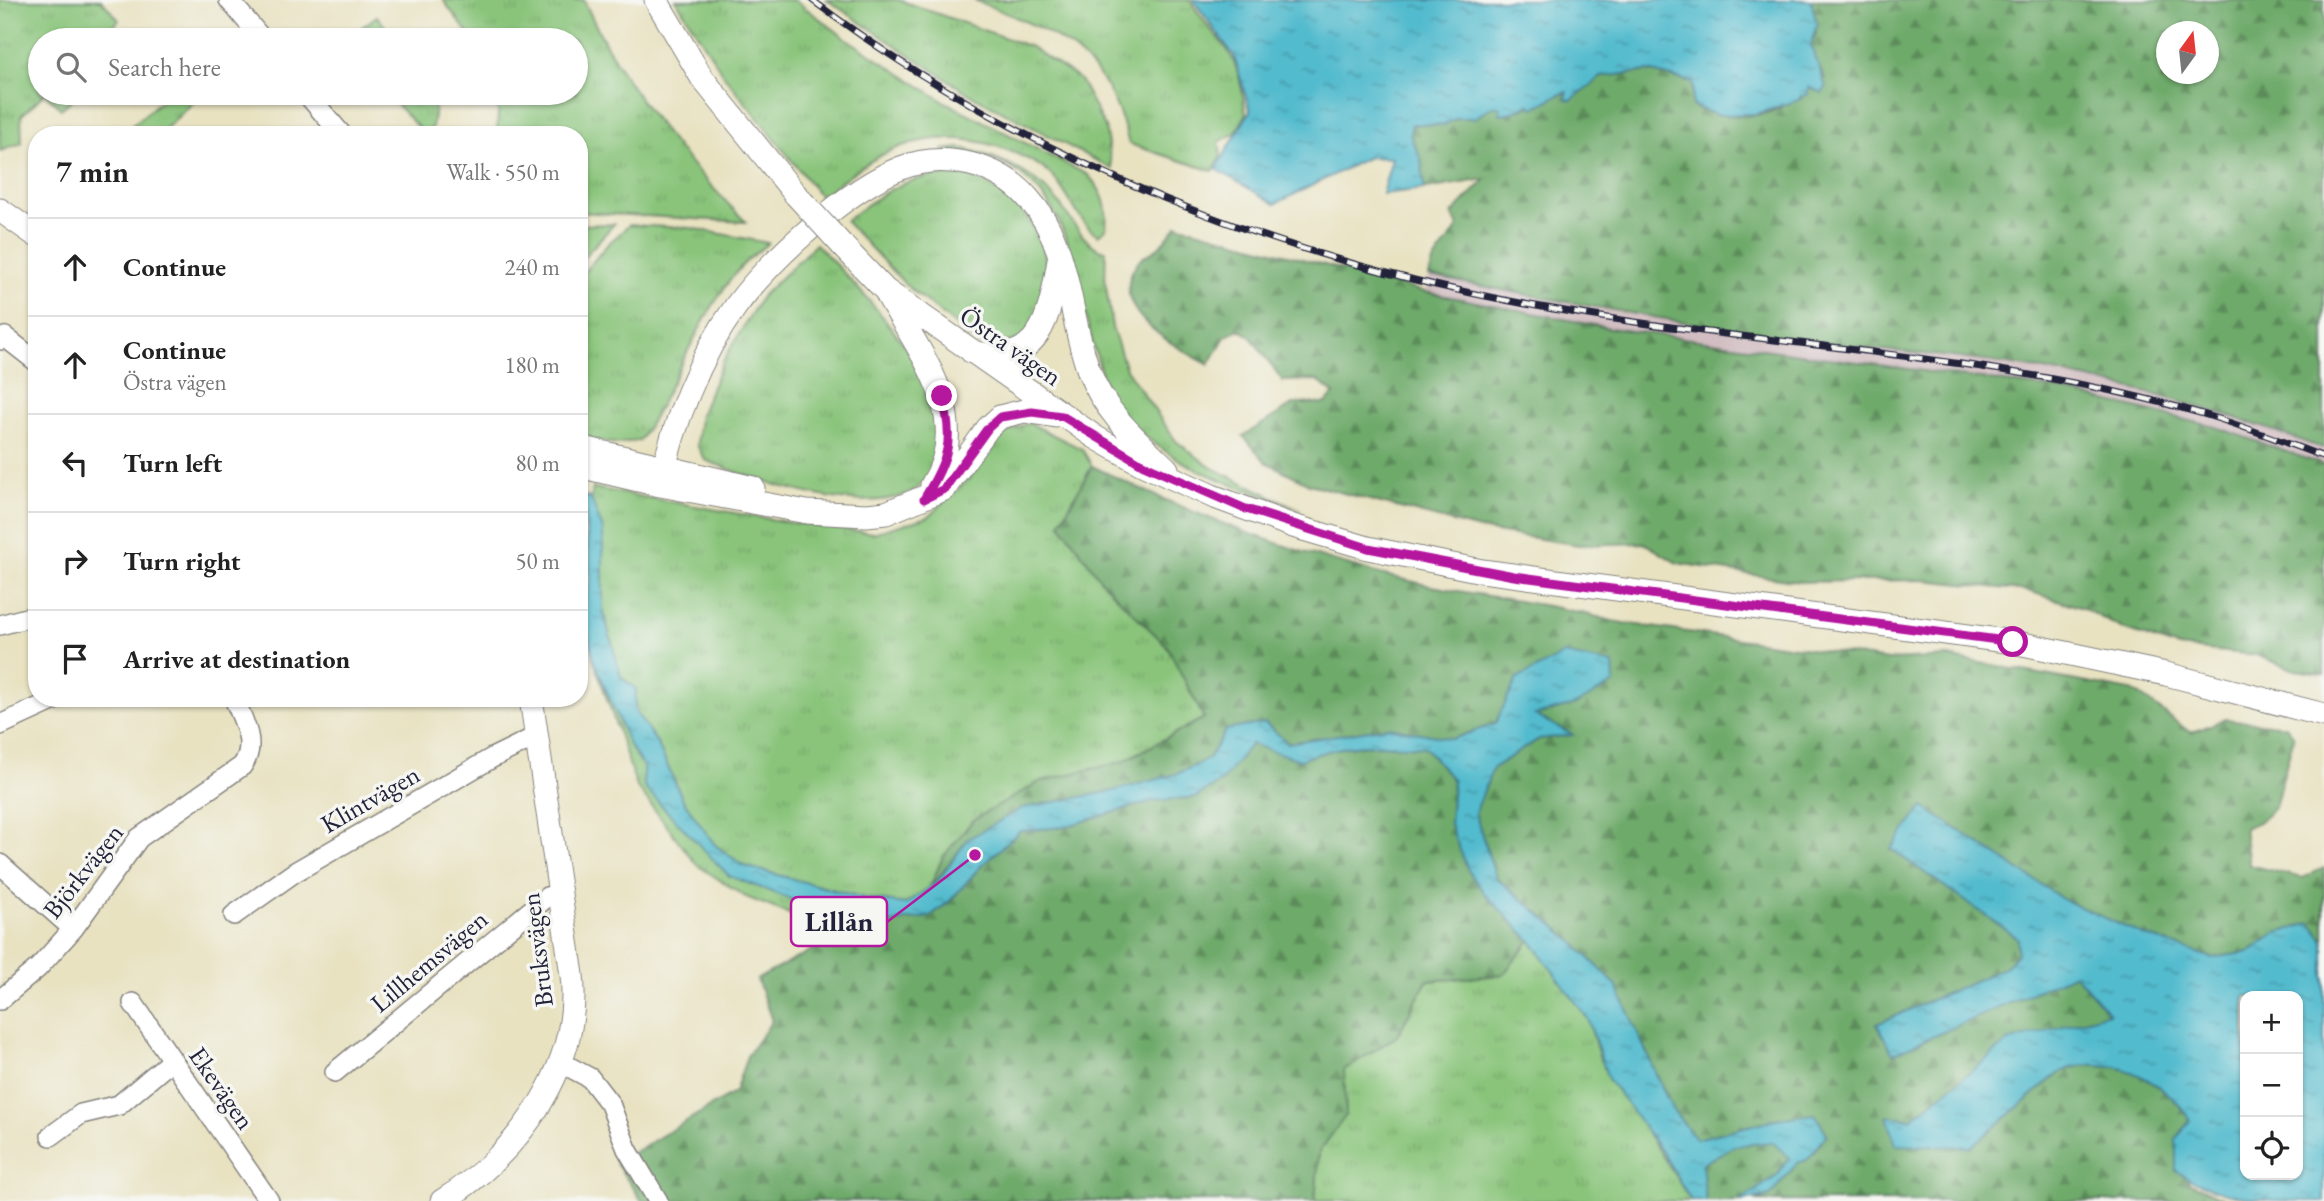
<!DOCTYPE html>
<meta charset="utf-8">
<style>
:root{--surface:#fff;--page:#f2f2f2;--text:#222;--muted:#767676;--line:#e0e0e0}
body{margin:0;font-family:"EB Garamond",serif;background:var(--page);color:var(--text)}
.controls{position:absolute;right:21px;bottom:21px;display:grid;overflow:hidden;border-radius:14px;box-shadow:0 2px 5px #0004}
.controls button{width:63px;height:63px;display:grid;place-items:center;padding:0;border:0;border-bottom:2px solid var(--line);background:var(--surface);color:var(--text);font:35px sans-serif}
.compass{position:absolute;left:2156px;top:21px;width:63px;height:63px;border-radius:50%;background:var(--surface);box-shadow:0 2px 5px #0004;rotate:15deg}
.stop{position:absolute;width:21px;height:21px;margin:-16px;border:5px solid #b5179e;border-radius:50%;background:#fff}
.stop.end{background:#b5179e;border-color:#fff;box-shadow:0 2px 7px #0008}
.list{margin:0;padding:0;list-style:none}
h2{display:flex;justify-content:space-between;align-items:center;height:91px;margin:0;padding:0 28px;font-size:30px}
h2 small{font-size:23px;font-weight:400;color:var(--muted)}
.list li{display:grid;grid-template-columns:46px 1fr auto;gap:21px;align-items:center;box-sizing:border-box;height:98px;padding:0 28px;border-top:2px solid var(--line)}
.list b{display:block;font-size:26px;white-space:nowrap}
.list p{margin:0;font-size:23px;white-space:nowrap;color:var(--muted)}
.list em{font-size:23px;font-style:normal;color:var(--muted)}
.icon{flex:none;width:38px;height:38px;fill:none;stroke:currentColor;stroke-width:2;stroke-linecap:round;stroke-linejoin:round}
.map{position:relative;flex:none;width:2324px;height:1201px;overflow:hidden}
.search{position:absolute;background:var(--surface);box-shadow:0 2px 5px #0004;left:28px;top:28px;width:560px;height:77px;display:flex;align-items:center;gap:18px;box-sizing:border-box;padding:0 24px;border-radius:38px;color:var(--muted);font-size:26px}
.panel{position:absolute;background:var(--surface);box-shadow:0 2px 5px #0004;left:28px;top:126px;width:560px;height:581px;border-radius:28px}
.map>svg:first-child{display:block}
</style>
<div class="map">
<svg width="2324" height="1201" viewBox="0 0 2324 1201">
<defs>
<pattern id="grass-tufts" width="24" height="20" patternUnits="userSpaceOnUse" patternTransform="scale(1.75)"><rect width="24" height="20" fill="#89c47a"/><path d="M3 7l-1-3M5 7V3M7 7l1-3M15 17l-1-3M17 17v-4M19 17l1-3" fill="none" stroke="#76a86a"/></pattern>
<pattern id="forest-firs" width="22" height="20" patternUnits="userSpaceOnUse" patternTransform="scale(1.75)"><rect width="22" height="20" fill="#6eaa6a"/><path d="M5 1l3.5 6h-7zM16 11l3.5 6h-7z" fill="#5a8a58"/></pattern>
<pattern id="water-ripples" width="26" height="14" patternUnits="userSpaceOnUse" patternTransform="scale(1.75)"><rect width="26" height="14" fill="#52bbce"/><path d="M2 4q2-2 4 0t4 0M15 11q2-2 4 0t4 0" fill="none" stroke="#4498a8"/></pattern>
</defs>
<rect width="100%" height="100%" fill="#f6f6f2"/>
<filter id="ink" filterUnits="userSpaceOnUse"><feTurbulence type="fractalNoise" baseFrequency=".0143" numOctaves="2"/><feDisplacementMap in="SourceGraphic" scale="14" xChannelSelector="R" yChannelSelector="G"/><feConvolveMatrix kernelMatrix="1 2 1 2 8 2 1 2 1" color-interpolation-filters="sRGB"/></filter>
<filter id="wash" filterUnits="userSpaceOnUse"><feTurbulence type="fractalNoise" baseFrequency=".00686" numOctaves="4" result="noise"/><feDisplacementMap in="SourceGraphic" scale="28" xChannelSelector="R" yChannelSelector="G"/><feGaussianBlur stdDeviation="1.57" result="paint"/><feColorMatrix in="noise" values="0 0 0 0 0 0 0 0 0 0 0 0 0 0 0 0 0 1.4 0 .05"/><feComposite in="paint" operator="in"/></filter>
<g filter="url(#wash)">
<rect width="100%" height="100%" fill="#e8e2c1"/>
<path fill="#d2bec2" d="M 1429,276 L 1615,312 L 1816,342 L 2013,365 L 2116,384 L 2250,421 L 2324,449 L 2324,465 L 2216,427 L 2055,389 L 1610,328 L 1425,292 Z"/>
<path fill="url(#grass-tufts)" stroke="#56735a" stroke-width="2" d="M 0,0 L 101,0 L 119,20 L 112,28 L 110,40 L 40,40 L 40,93 L 80,93 L 61,109 L 45,93 L 21,116 L 22,143 L 0,151 Z
M 443,0 L 584,0 C 620,84 682,158 746,222 L 579,212 L 579,135 L 497,135 L 499,93 L 576,93 L 576,40 L 473,40 Z
M 676,0 L 795,0 L 844,37 L 943,101 L 1088,175 C 1104,193 1108,205 1106,229 L 1098,235 C 1080,225 1068,193 1053,177 C 1040,163 1014,152 996,146 C 922,124 878,151 821,197 L 725,77 Z
M 827,0 L 899,0 L 1031,47 L 1080,80 L 1105,127 L 1112,169 L 969,94 Z
M 974,0 L 1190,0 C 1200,18 1213,31 1226,48 C 1240,67 1242,92 1246,115 L 1235,133 L 1219,142 L 1221,156 L 1213,171 L 1129,144 C 1106,51 1056,33 974,0 Z
M 377,16 L 396,40 L 345,40 Z
M 170,93 L 203,93 L 159,135 L 121,135 Z
M 386,93 L 437,93 L 431,135 L 425,135 Z
M 961,148 C 995,156 1025,168 1051,194 C 1066,208 1084,249 1106,251 L 1105,280 L 1112,327 L 1126,369 L 1176,441 L 1212,468 L 1301,510 C 1233,484 1160,465 1114,404 C 1104,392 1101,369 1096,354 C 1073,286 1077,196 999,162 C 982,155 960,154 942,150 Z
M 964,174 C 1013,192 1055,233 1045,290 C 1042,308 1032,324 1023,340 L 982,346 L 908,287 L 845,221 C 891,187 906,175 964,174 Z
M 614,224 L 579,262 L 579,225 Z
M 629,225 L 691,228 L 768,243 C 759,251 748,258 740,268 C 698,316 675,386 640,440 L 617,444 L 579,437 L 579,278 L 607,245 Z
M 816,244 C 853,283 895,324 920,372 C 935,401 944,428 937,459 C 915,541 755,480 705,460 L 697,445 L 700,415 L 723,361 L 762,296 Z
M 1029,423 L 1082,449 L 1092,466 L 1060,523 L 1103,583 L 1167,646 L 1204,718 L 1122,762 L 1041,781 L 943,857 L 929,890 L 906,904 L 868,899 L 744,866 L 714,844 L 683,800 L 657,743 L 635,711 L 636,689 L 621,677 L 603,610 L 603,530 L 591,499 L 593,488 L 792,523 L 873,533 L 928,517 L 971,477 L 999,435 Z
M 593,658 L 629,745 L 643,766 L 644,787 L 729,876 L 820,910 L 827,925 L 815,924 L 746,897 L 697,865 L 637,787 Z
M 1530,940 L 1588,1019 L 1599,1056 L 1691,1201 L 1315,1201 L 1319,1152 L 1346,1115 L 1343,1070 L 1397,1036 L 1427,981 L 1503,975 Z"/>
<path fill="url(#forest-firs)" stroke="#486652" stroke-width="2" fill-rule="evenodd" d="M 1811,0 L 2324,0 L 2324,449 C 2224,411 2120,382 2014,365 C 1948,355 1881,351 1814,342 C 1685,324 1557,301 1429,276 L 1433,262 L 1458,227 L 1452,214 L 1486,179 L 1425,189 C 1422,179 1423,170 1421,161 C 1418,146 1406,140 1412,124 L 1444,125 L 1457,118 L 1475,118 L 1494,105 L 1513,112 L 1567,92 L 1571,100 L 1601,77 L 1648,71 L 1693,82 L 1692,106 C 1712,118 1771,121 1787,102 L 1799,100 L 1808,86 L 1825,78 L 1814,59 L 1811,45 L 1816,33 ZM 2166,32 L 2208,32 L 2208,74 L 2166,74 Z
M 1177,225 L 1425,292 L 1610,328 L 2055,389 L 2216,427 L 2324,465 L 2324,674 L 2295,670 L 2256,655 L 2178,647 L 2123,629 L 2083,608 L 2028,591 L 1923,580 L 1799,582 L 1677,563 L 1644,543 L 1579,545 L 1483,530 L 1309,484 L 1266,462 L 1243,436 L 1294,404 L 1326,403 L 1334,394 L 1317,380 L 1283,381 L 1250,336 L 1239,329 L 1225,337 L 1209,365 C 1175,346 1104,311 1137,263 C 1141,257 1150,254 1155,250 C 1164,244 1170,233 1177,225 Z
M 1092,466 C 1198,518 1307,559 1423,584 C 1487,598 1553,603 1616,622 L 1889,660 L 1948,657 L 2136,692 L 2191,733 L 2225,719 L 2286,726 L 2294,736 L 2275,807 L 2259,822 L 2244,828 L 2249,865 L 2302,878 L 2324,868 L 2324,941 L 2311,923 L 2274,934 L 2250,952 L 2212,958 L 2146,936 L 2066,901 L 1923,808 L 1891,849 L 2019,938 L 2017,954 L 2004,968 L 1877,1024 L 1893,1054 L 2075,974 L 2109,1013 L 2008,1043 L 1911,1119 L 1887,1116 L 1896,1144 L 1971,1147 L 2056,1075 C 2101,1048 2165,1078 2190,1120 L 2176,1140 L 2190,1183 L 2231,1201 L 1756,1201 L 1770,1196 L 1797,1163 L 1807,1160 L 1827,1134 L 1815,1115 L 1776,1119 L 1696,1139 L 1672,1109 L 1616,985 L 1569,938 L 1496,878 L 1475,813 L 1493,768 L 1539,739 L 1571,734 L 1534,715 L 1575,705 L 1517,679 L 1495,724 L 1452,739 L 1388,727 L 1288,743 L 1265,723 L 1226,730 L 1208,759 L 1177,774 L 1113,791 L 1023,808 L 968,839 L 929,890 L 943,857 L 973,820 L 1041,781 L 1122,762 L 1204,718 L 1167,646 L 1103,583 L 1060,523 Z
M 1251,743 L 1300,760 C 1348,741 1375,744 1425,747 L 1453,780 L 1450,825 L 1485,894 L 1530,940 L 1503,975 L 1427,981 L 1397,1036 L 1344,1070 L 1346,1115 L 1319,1152 L 1315,1201 L 642,1201 L 616,1163 L 735,1092 L 747,1056 L 772,1021 L 757,979 L 820,946 L 815,924 L 867,932 L 900,921 L 929,917 L 950,901 L 981,866 L 1020,831 L 1064,827 L 1152,801 L 1197,797 L 1222,781 Z
M 1773,1142 L 1789,1157 L 1778,1175 L 1740,1201 L 1706,1201 L 1702,1164 L 1734,1146 Z"/>
<path fill="url(#water-ripples)" stroke="#3a6e84" stroke-width="2" fill-rule="evenodd" d="M 1193,0 L 1811,0 L 1817,24 L 1811,45 L 1826,87 L 1822,93 L 1808,87 L 1808,95 L 1801,96 L 1799,100 L 1757,114 L 1717,115 L 1692,106 L 1693,82 L 1648,71 L 1601,77 L 1571,100 L 1566,99 L 1567,92 C 1553,96 1546,103 1533,108 L 1529,104 L 1513,112 L 1500,114 L 1500,107 L 1494,105 L 1475,118 L 1457,118 L 1444,125 L 1412,124 C 1406,140 1418,146 1421,161 C 1423,170 1422,179 1425,189 L 1382,194 L 1392,158 L 1369,157 L 1275,204 L 1216,169 L 1250,111 L 1234,56 Z
M 583,495 L 591,499 L 603,530 L 603,610 L 621,677 L 636,689 L 635,711 L 657,743 L 683,800 L 715,845 L 744,866 L 868,899 L 906,904 L 937,882 L 968,839 L 1023,808 L 1113,791 L 1177,774 L 1208,759 L 1226,730 L 1265,723 L 1288,743 L 1388,727 L 1452,739 L 1495,724 L 1517,679 L 1564,654 L 1613,664 L 1614,683 L 1575,705 L 1535,715 L 1573,735 L 1539,739 L 1493,768 L 1475,813 L 1496,878 L 1569,938 L 1616,985 L 1672,1109 L 1696,1139 L 1776,1119 L 1815,1114 L 1827,1134 L 1807,1160 L 1797,1163 L 1770,1196 L 1740,1201 L 1778,1175 L 1789,1157 L 1772,1142 L 1734,1146 L 1702,1164 L 1706,1201 L 1691,1201 L 1663,1153 L 1608,1079 L 1588,1019 L 1530,940 L 1485,894 L 1468,870 L 1450,825 L 1453,780 L 1425,747 C 1375,744 1348,741 1300,760 L 1251,744 L 1222,781 L 1196,797 L 1152,801 L 1064,827 L 1020,831 L 981,866 L 950,901 L 929,917 L 900,921 L 867,932 L 827,925 L 820,910 L 729,876 L 644,787 L 643,766 L 629,745 L 593,658 L 583,610 L 590,578 Z
M 1923,807 L 2066,901 L 2146,936 L 2212,958 L 2250,952 L 2274,934 L 2311,923 L 2324,941 L 2324,1201 C 2266,1201 2224,1201 2176,1171 L 2176,1140 L 2190,1120 C 2166,1078 2100,1048 2056,1075 L 1971,1147 L 1896,1145 L 1887,1116 L 1911,1119 L 2008,1042 L 2109,1013 L 2075,974 L 1893,1054 L 1877,1024 L 2004,968 L 2017,954 L 2018,938 L 1891,849 ZM 2245,996 L 2298,996 L 2298,1175 L 2245,1175 Z"/>
</g>
<g filter="url(#ink)">
<g fill="none" stroke-linecap="round" stroke-linejoin="round">
<defs>
<path id="minor" d="M 229,0 L 263,40
M 306,93 L 342,135
M 0,340 L 5,337 L 37,362
M 0,625 L 37,615
M 0,725 L 59,698
M 0,864 L 73,929
M 234,915 L 295,872 L 492,758 L 537,736
M 0,1000 L 38,968 L 73,929 L 139,838 L 242,766 C 258,744 243,721 234,698
M 133,1003 L 269,1201
M 560,1062 L 590,1078 L 610,1104 L 627,1149 L 658,1201
M 335,1072 L 547,897 L 559,894
M 51,1136 L 81,1114 L 119,1105 L 171,1061"/>
<path id="tertiary" d="M 656,0 L 702,78 L 796,195
M 0,210 L 37,236
M 842,245 L 885,290 L 1095,437 L 1142,464 L 1212,496 L 1293,526 L 1368,548 L 1482,571 L 2013,642 L 2166,674 L 2324,715
M 888,296 C 921,355 974,419 932,485
M 972,352 C 1042,369 1050,314 1059,260
M 579,447 L 753,488
M 579,466 L 660,485 L 807,512 L 867,515 L 886,513 L 944,489 L 988,428 L 1000,417 L 1024,411 L 1056,416
M 660,485 C 673,424 699,357 736,306 C 770,260 847,189 901,168 C 944,151 998,164 1028,198 C 1072,246 1067,313 1089,371 C 1104,412 1136,439 1167,469
M 442,1201 C 518,1155 582,1066 572,975 L 531,698"/>
</defs>
<use href="#minor" stroke="#85827e" stroke-width="22"/>
<use href="#tertiary" stroke="#85827e" stroke-width="25"/>
<use href="#minor" stroke="#fff" stroke-width="19"/>
<use href="#tertiary" stroke="#fff" stroke-width="23"/>
<defs>
<path id="rail" d="M 812,0 C 1029,163 1287,263 1553,309 C 1769,347 1992,353 2203,414 C 2244,426 2284,442 2324,457"/>
</defs>
<use href="#rail" stroke="#22223b" stroke-width="7"/>
<use href="#rail" stroke="#f6f6f2" stroke-width="4.5" stroke-dasharray="13" stroke-linecap="butt"/>
<defs>
<path id="tertiary-bridge" d="M 796,195 L 842,245"/>
</defs>
<use href="#tertiary-bridge" stroke="#85827e" stroke-width="25" stroke-linecap="butt"/>
<use href="#tertiary-bridge" stroke="#fff" stroke-width="23"/>
</g>
</g>
<g fill="none" stroke-linecap="round" stroke-linejoin="round" filter="url(#ink)">
<path stroke="#b5179e" stroke-width="9" d="M 942,396 C 955,441 948,460 924,499 L 944,489 L 988,428 L 1000,417 L 1032,412 L 1062,416 L 1142,464 L 1243,508 L 1368,548 L 1514,576 L 2013,642"/>
</g>
<g text-anchor="middle" dominant-baseline="central" stroke-width="7" stroke-linejoin="round" paint-order="stroke">
<g font-size="26" fill="#22223b" stroke="#f6f6f2">
<text transform="translate(1011 346) rotate(35)">Östra vägen</text>
<text transform="translate(370 799) rotate(-30)">Klintvägen</text>
<text transform="translate(83 871) rotate(-52)">Björkvägen</text>
<text transform="translate(537 950) rotate(-97)">Bruksvägen</text>
<text transform="translate(429 961) rotate(-40)">Lillhemsvägen</text>
<text transform="translate(222 1088) rotate(55)">Ekevägen</text>
</g>
</g>
<path fill="none" stroke="#b5179e" stroke-width="2.5" d="M975 855L887 922"/>
<circle fill="#b5179e" stroke="#f6f6f2" stroke-width="2.5" cx="975" cy="855" r="7"/>
<rect fill="#f6f6f2" stroke="#b5179e" stroke-width="2.5" x="791" y="897" width="96" height="49" rx="7"/>
<g font-size="28" text-anchor="middle" font-weight="bold" fill="#22223b">
<text x="839" y="931">Lillån</text>
</g>
</svg>
<div class="controls">
<button>+</button>
<button>−</button>
<button><svg class="icon" aria-label="locate" viewBox="0 0 24 24"><circle cx="12" cy="12" r="6"/><path d="M12 2v4M12 18v4M2 12h4M18 12h4"/></svg></button>
</div>
<svg class="compass" viewBox="-18 -18 36 36"><path d="M0-13l5 13h-10z" fill="#e53935"/><path d="M0 13l5-13h-10z" fill="#767676"/></svg>
<div class="stop" style="left:2013px;top:642px"></div>
<div class="stop end" style="left:942px;top:396px"></div>
<div class="search"><svg class="icon" aria-label="search" viewBox="0 0 24 24"><circle cx="10" cy="10" r="6"/><path d="M15 15l6 6"/></svg>Search here</div>
<section class="panel">
<h2>7 min<small>Walk · 550 m</small></h2>
<ul class="list">
<li><svg class="icon" aria-label="ahead" viewBox="0 0 24 24"><path d="M12 20V5M6 11l6-6 6 6"/></svg><div><b>Continue</b></div><em>240 m</em></li>
<li><svg class="icon" aria-label="ahead" viewBox="0 0 24 24"><path d="M12 20V5M6 11l6-6 6 6"/></svg><div><b>Continue</b><p>Östra vägen</p></div><em>180 m</em></li>
<li><svg class="icon" aria-label="left" viewBox="0 0 24 24"><path d="M17 20v-9H6M10 6l-5 5 5 5"/></svg><div><b>Turn left</b></div><em>80 m</em></li>
<li><svg class="icon" aria-label="right" viewBox="0 0 24 24"><path d="M7 20v-9h11M14 6l5 5-5 5"/></svg><div><b>Turn right</b></div><em>50 m</em></li>
<li><svg class="icon" aria-label="arrive" viewBox="0 0 24 24"><path d="M6 21V4h12l-3 4 3 4H6"/></svg><div><b>Arrive at destination</b></div></li>
</ul>
</section>
</div>
